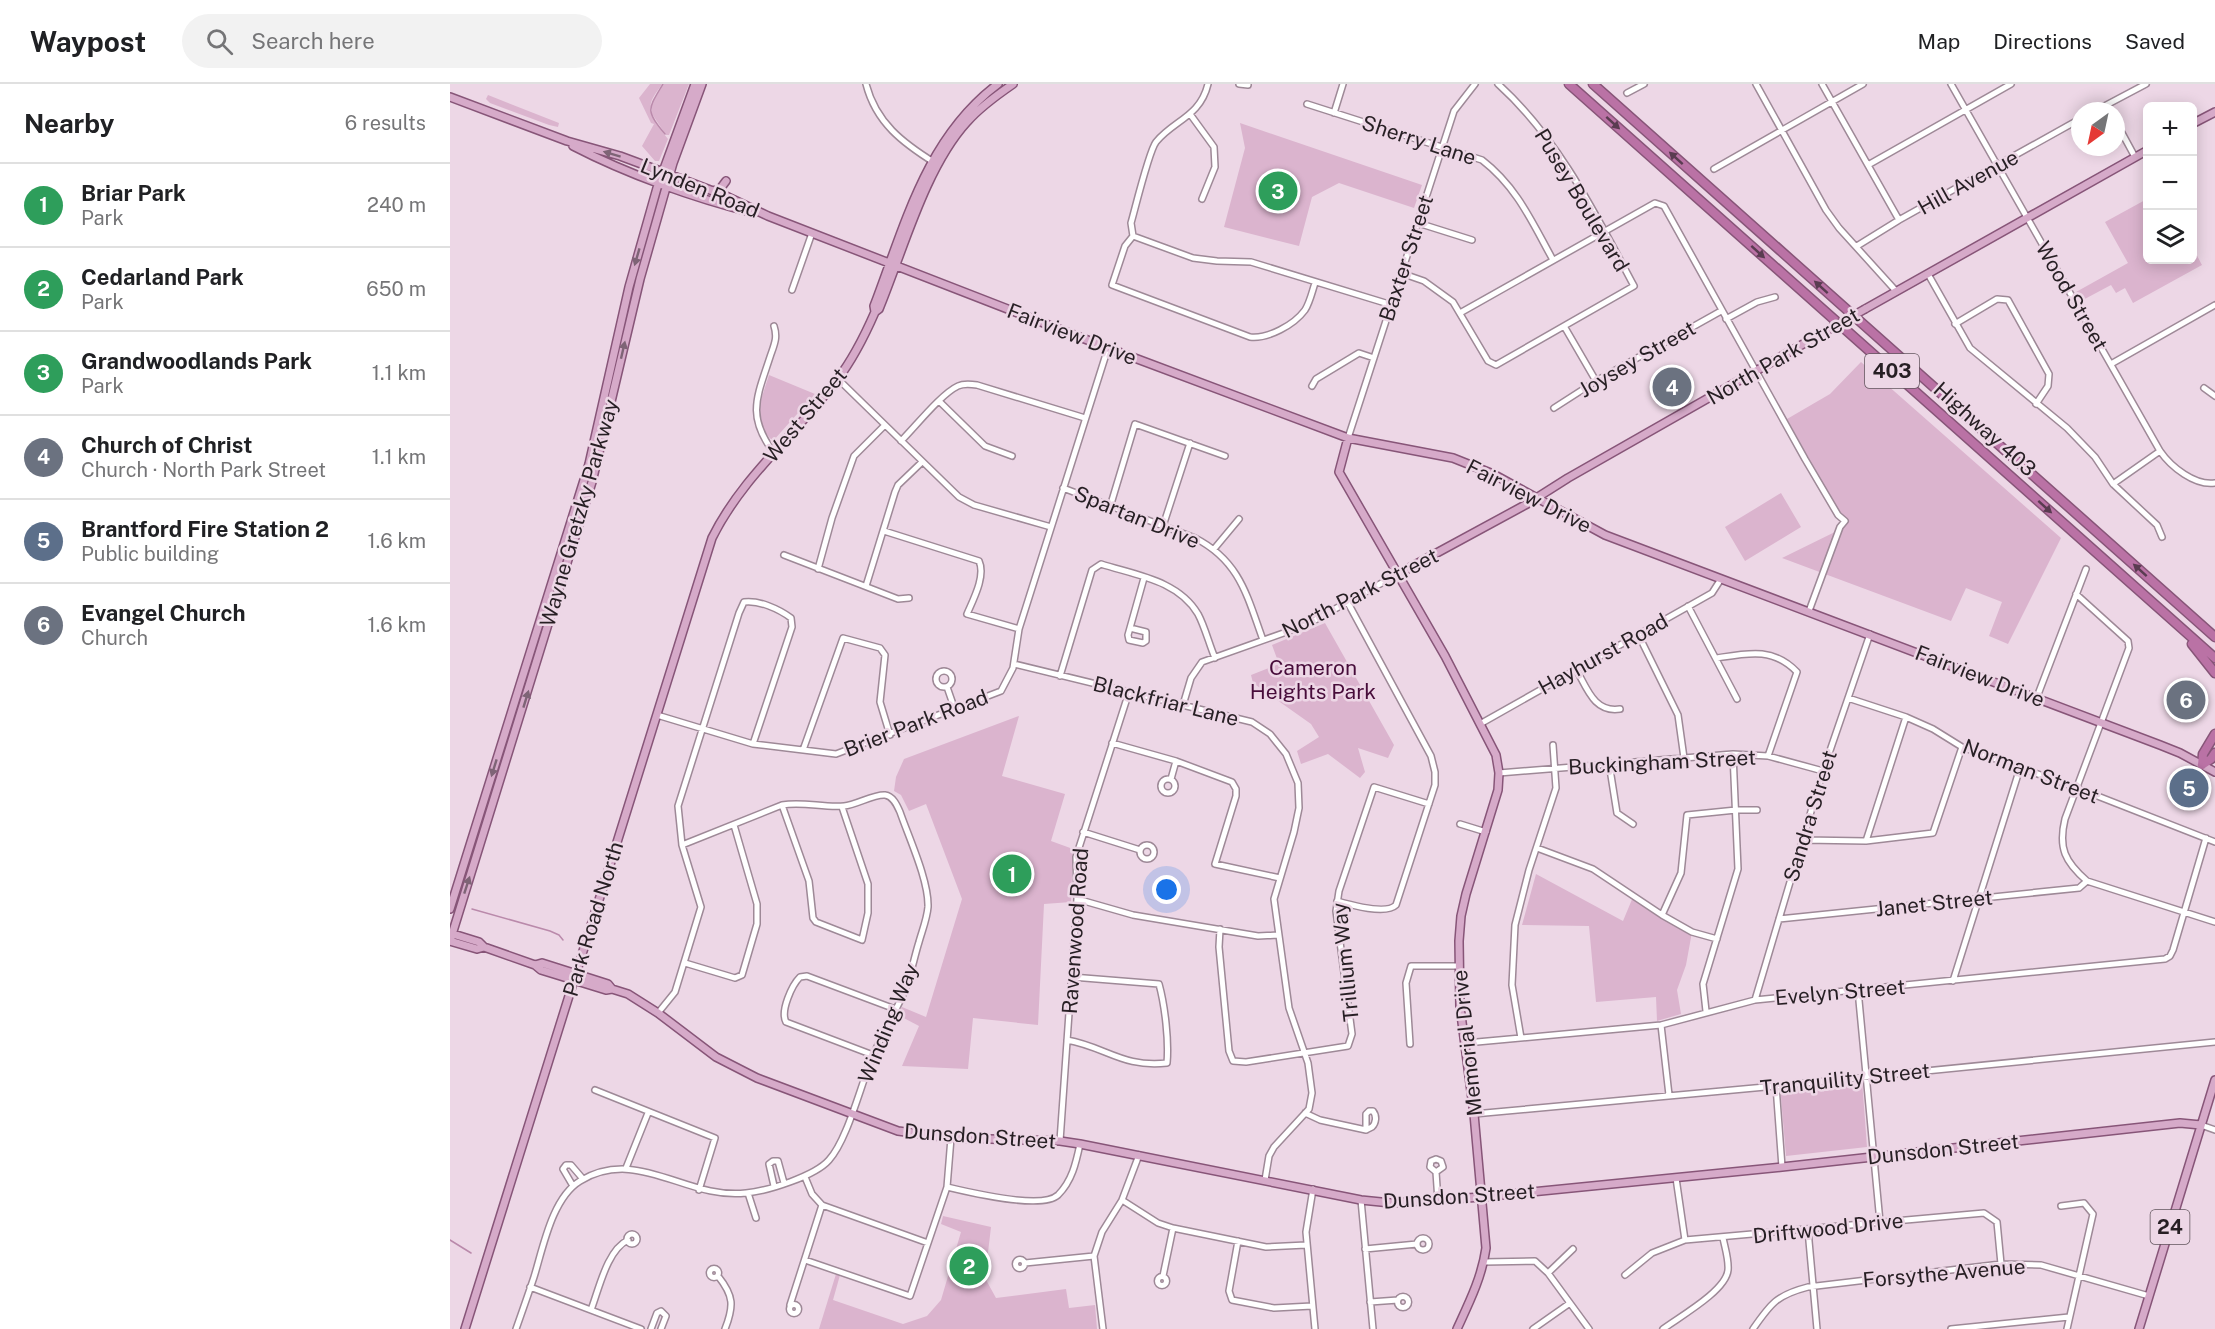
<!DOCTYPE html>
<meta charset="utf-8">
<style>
:root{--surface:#fff;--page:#f2f2f2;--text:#202124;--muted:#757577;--line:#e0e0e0;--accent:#0b8043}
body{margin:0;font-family:"Public Sans",sans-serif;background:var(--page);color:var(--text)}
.controls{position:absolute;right:18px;top:18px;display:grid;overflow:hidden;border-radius:9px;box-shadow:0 3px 15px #0003}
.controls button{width:54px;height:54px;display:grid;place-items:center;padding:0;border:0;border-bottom:2px solid var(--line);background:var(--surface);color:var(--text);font:30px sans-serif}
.compass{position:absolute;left:1621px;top:18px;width:54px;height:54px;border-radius:50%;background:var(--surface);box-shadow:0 3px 15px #0003;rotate:213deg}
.you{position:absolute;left:717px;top:806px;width:21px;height:21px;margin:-15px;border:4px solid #fff;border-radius:50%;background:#1a73e8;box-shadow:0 0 0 9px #1a73e833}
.badge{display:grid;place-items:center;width:39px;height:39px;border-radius:50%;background:var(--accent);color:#fff;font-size:20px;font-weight:700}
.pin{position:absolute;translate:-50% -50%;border:3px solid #fff;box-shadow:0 2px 6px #0006}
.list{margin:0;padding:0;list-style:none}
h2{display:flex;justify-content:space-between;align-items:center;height:78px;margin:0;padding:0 24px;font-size:26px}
h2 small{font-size:20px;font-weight:400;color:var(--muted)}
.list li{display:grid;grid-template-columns:39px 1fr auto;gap:18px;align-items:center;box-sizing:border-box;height:84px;padding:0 24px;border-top:2px solid var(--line)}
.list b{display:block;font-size:22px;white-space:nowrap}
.list p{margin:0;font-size:20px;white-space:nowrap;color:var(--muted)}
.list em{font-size:20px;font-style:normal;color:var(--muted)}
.icon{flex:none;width:33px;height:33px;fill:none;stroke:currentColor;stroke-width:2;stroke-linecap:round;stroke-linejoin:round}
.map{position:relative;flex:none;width:1765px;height:1245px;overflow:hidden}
header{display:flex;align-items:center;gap:36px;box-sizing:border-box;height:84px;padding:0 30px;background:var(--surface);border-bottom:2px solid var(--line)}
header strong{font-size:28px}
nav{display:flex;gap:33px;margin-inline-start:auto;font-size:21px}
.search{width:420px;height:54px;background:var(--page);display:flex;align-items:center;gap:15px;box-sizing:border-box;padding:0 21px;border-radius:33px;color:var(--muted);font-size:22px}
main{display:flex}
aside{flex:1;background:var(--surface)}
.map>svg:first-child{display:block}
</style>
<header>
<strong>Waypost</strong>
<div class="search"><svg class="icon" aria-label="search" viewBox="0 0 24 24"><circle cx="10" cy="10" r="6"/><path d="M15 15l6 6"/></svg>Search here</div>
<nav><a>Map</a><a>Directions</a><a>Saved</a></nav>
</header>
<main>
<aside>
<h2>Nearby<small>6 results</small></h2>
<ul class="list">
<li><span class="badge" style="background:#2e9e5b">1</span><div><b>Briar Park</b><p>Park</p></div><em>240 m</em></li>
<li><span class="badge" style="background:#2e9e5b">2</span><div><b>Cedarland Park</b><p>Park</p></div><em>650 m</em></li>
<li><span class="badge" style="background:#2e9e5b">3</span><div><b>Grandwoodlands Park</b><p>Park</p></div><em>1.1 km</em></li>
<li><span class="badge" style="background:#6b7280">4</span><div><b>Church of Christ</b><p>Church · North Park Street</p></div><em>1.1 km</em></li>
<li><span class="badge" style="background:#5c6f8a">5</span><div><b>Brantford Fire Station 2</b><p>Public building</p></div><em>1.6 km</em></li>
<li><span class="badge" style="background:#6b7280">6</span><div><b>Evangel Church</b><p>Church</p></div><em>1.6 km</em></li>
</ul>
</aside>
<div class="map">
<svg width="1765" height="1245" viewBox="0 0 1765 1245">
<rect width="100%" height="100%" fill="#edd7e6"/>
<path fill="#dbb4ce" d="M 200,0 L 212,0 C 206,10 197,18 202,29 L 202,19 L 214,0 L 239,0 L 219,51 L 216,51 L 202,30 L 206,40 L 218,55 L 209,77 L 205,77 L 192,62 L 204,40 L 201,39 L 189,14 Z
M 38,11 L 109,39 L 108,43 L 99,41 L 40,19 L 36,15 Z
M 790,39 L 972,101 L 964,124 L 889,99 L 862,113 L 849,162 L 774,143 L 795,64 Z
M 1697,115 L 1698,176 L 1742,176 L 1743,164 L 1752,181 L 1683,219 L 1675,204 L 1666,209 L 1661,201 L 1631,217 L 1626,208 L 1678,179 L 1655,138 Z
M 1411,278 L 1611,454 L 1558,560 L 1539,552 L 1552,518 L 1516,504 L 1501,537 L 1332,474 L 1391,445 L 1388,428 L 1337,335 L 1380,310 Z
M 319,291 L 365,310 L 323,357 C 300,337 311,317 319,291 Z
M 1331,409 L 1351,443 L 1295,477 L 1275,443 Z
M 875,539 L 944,661 L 938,674 L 908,664 L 915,688 L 910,694 L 878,670 L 851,680 L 847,667 L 869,653 L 861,640 L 803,599 L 801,591 L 829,580 L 822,561 Z
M 569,632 L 552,692 L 615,710 L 601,757 L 623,765 L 621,818 L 594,820 L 588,941 L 523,934 L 518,985 L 452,982 L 469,942 L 448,931 L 452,923 L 476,933 L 512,815 L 476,720 L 459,727 L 451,711 L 444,707 L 446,693 L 454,675 Z
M 1086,790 L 1173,837 L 1183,813 L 1242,848 L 1236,881 L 1227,906 L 1231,930 L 1207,937 L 1206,913 L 1146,918 L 1139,842 L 1072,841 Z
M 1412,996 L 1417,1063 L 1336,1072 L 1330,1002 Z
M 493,1132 L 541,1143 L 535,1194 L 546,1214 L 616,1205 L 619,1224 L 645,1221 L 647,1245 L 369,1245 L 386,1190 L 390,1191 L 383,1216 L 453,1240 L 477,1232 L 491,1216 L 511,1148 L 491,1140 Z"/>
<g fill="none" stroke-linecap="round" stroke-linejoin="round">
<path stroke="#ba8aab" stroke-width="1.5" d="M 213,0 C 199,24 194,26 215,50
M 22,825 L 100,847 L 109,851 L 113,856
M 0,1156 L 21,1169"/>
<defs>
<path id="minor" d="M 416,0 C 426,39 453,59 485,79
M 789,0 L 798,1
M 1306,0 L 1376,126 L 1389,144 L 1446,207
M 1372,0 L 1449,136
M 1501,0 L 1710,367 C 1721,383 1745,402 1765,399
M 1177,9 L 1194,0
M 857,20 L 1032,76 C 1067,103 1082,138 1103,176
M 1645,27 L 1696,0
M 884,29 L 893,0
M 740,30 L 764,63 L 765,83 L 752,115
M 1666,38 L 1685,73
M 1418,81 L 1561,0
M 1264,85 L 1413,0
M 968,139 L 1022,156
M 683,152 L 675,162 L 662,201 L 800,253 C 818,255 844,241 855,226 C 860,218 862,208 865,199
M 683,152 L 743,174 L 767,177 L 801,178 L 942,221
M 683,152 L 681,139 C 685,125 699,67 706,58 C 724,36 750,33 758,0
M 1407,162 L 1449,136 L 1630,35
M 951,189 L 974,197 L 1003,218 L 1038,277 L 1046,281 L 1184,202 C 1146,131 1109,55 1048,0
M 1478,190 L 1520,264 L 1617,344 L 1645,373 L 1663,400 L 1707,441 L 1712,453
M 342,206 L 362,149
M 1010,229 L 1205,119 L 1214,122 L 1355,375 L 1388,431 L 1395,437 L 1390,443 L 1359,527
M 1276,235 L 1307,218 L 1325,213
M 1505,240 L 1547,215 L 1558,216 L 1599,290 L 1598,302 L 1586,320
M 324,242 C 328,254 324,261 320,273 C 307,313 296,332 324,369
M 1114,242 L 1146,297
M 1661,280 L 1765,221
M 388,295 L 509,413 L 524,421 L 601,443
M 862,302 L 866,295 L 909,269 L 924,274
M 1754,304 L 1765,312
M 490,318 L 535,362 L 562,372
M 1104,324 L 1146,297 L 1271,227
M 898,354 L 1004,27 L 1025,0
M 451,357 C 466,342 491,310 508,302 C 514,299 521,300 527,301 L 635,334
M 1663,400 L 1710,367
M 613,404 L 745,454 C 790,477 797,512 813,556
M 660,423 L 685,340 L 775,372
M 713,442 L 740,359
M 434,447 L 529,477 C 536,492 523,516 517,530 L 569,545
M 764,465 L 789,435
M 334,471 L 448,515 L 459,514
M 368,485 L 382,434 L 404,372 L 435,341
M 416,502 L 445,408 L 448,401 L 472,378
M 1626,510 L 1678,557 L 1679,564 L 1615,735 C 1608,764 1615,778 1637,797 L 1765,838
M 1238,522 L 1287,615
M 680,544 L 696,548 L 696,557 L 693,559 L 679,556 L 678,551 L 694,494
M 1188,550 L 1228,631 L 1234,674
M 1267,574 C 1298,569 1323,563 1347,588 L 1318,672
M 564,580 L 802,638 L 820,650 L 836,670 L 848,699 L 849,724 L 844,748 L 824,815 L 839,924 L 858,979 L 862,1009 L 859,1025 L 824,1063 L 819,1072 L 815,1096
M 1126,585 C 1137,604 1144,629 1170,625
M486 595a8 8 0 1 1 16 0a8 8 0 1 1-16 0Z
M 610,592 L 642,486 L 651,480 C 685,491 728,496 748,530 C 755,543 759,560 765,574
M 497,603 L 505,626
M 1587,613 L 1636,485
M 1398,614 L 1456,633 L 1483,645 L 1512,663 L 1627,704 L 1765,758
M 733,621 L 741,594 L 752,578 L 856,541 L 948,490
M 207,631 L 303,660 L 386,670 L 551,607 L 563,584 L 569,545 L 658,264
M 1030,640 L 1262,509 L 1271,495
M 662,659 L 726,677 L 782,698 L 786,705 L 786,712 L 765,780 L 830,794
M 353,666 L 393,554 L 430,564 L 435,571 L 430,618 L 440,651
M 1159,679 L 1167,729 L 1183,740
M 1049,689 L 1283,670 L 1318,672 L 1373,687
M711 702a7 7 0 1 1 14 0a7 7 0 1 1-14 0Z
M 721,695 L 726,677
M 332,721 L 359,797 L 363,834 L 366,838 L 412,856 L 418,829 L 418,800 L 392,723
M 1010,740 L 1036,748
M 633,748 L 690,766
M 1354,756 L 1416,757 L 1483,749 L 1512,663
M 1416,757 L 1456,633
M690 768a7 7 0 1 1 14 0a7 7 0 1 1-14 0Z
M 1087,764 L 1143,785 L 1212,831 L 1242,848 L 1267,855
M 627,815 L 683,831 L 808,852 L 828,851
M 887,817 C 901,821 936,831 946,821 L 985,701 L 985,688 L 981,672 L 898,519
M 1212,831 L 1231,789 L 1237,731 L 1286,726 L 1307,726
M 1329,835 L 1629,804 L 1637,797
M 770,845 L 769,863 L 779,967 L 783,977 L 796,978 L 898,962 L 902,950 L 886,827 L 889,807 L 924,703 L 979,720
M 235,879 L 285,894 L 292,891 L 307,840 L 307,820 L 284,741
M 1503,897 L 1570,684
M 1408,906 L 1430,1138
M 1305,916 L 1373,687 L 1420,550
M 1256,927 L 1253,900 L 1288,785 L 1283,670
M 208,929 L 225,908 L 251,823 L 232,761 L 228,722 L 289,529 L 294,518 C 309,516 329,525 341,534 L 342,543 L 303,660
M 1211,941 L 1219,1011
M 1071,954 L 1062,901 L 1065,841 L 1079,786 L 1106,704 L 1103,661
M 617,956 C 656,963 673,984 717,979 C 719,957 715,922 709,900 L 622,893
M 1016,959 L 1211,941 L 1305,916 L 1715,875 L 1720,872 L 1723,866 L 1756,754
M 960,960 L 956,899 L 961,882 L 1009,882
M 423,971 L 336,938 C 330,927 342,901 350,893 L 357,892 L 445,925
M 1326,1002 L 1332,1083
M 145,1006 L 265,1054 L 249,1106
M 855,1029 L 870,1036 L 916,1046 L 922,1043 C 926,1039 927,1032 923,1027 L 919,1027 L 916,1030 L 916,1046
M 1024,1030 L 1326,1002 L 1765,958
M 1751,1041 L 1765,1046
M 610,1057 L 627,815 L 626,773 L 679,608
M 176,1084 L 198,1029
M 986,1088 L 993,1083 L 991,1077 L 986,1075 L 981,1077 L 980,1083 L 986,1088 L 988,1117
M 355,1093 L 362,1110 L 372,1121 L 478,1159
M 1226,1094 L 1235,1156
M 123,1102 L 113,1085 L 116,1081 L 121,1081 L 133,1095
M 324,1102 L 319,1080 L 323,1077 L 328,1077 L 334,1099
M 497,1103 C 518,1108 592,1126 608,1111 C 622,1097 626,1079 630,1060
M 863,1105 L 856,1148 L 865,1245
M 298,1109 L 306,1134
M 672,1116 L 708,1139 L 723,1144 L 816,1163 L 856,1161
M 911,1116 L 923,1245
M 1611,1122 L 1634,1119 L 1643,1130 L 1617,1245
M 1358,1146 L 1367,1245
M177 1155a5 5 0 1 1 10 0a5 5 0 1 1-10 0Z
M967 1160a6 6 0 1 1 12 0a6 6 0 1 1-12 0Z
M 788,1157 L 779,1207 L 782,1216 L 824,1224 L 862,1222
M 915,1165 L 967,1160
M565.5 1180a4.5 4.5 0 1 1 9 0a4.5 4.5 0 1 1-9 0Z
M 355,1176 L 460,1212 L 497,1103 L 501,1054
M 1034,1178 L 1085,1177 L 1098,1189 L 1139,1245
M 575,1179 L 644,1172
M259.5 1189a4.5 4.5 0 1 1 9 0a4.5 4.5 0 1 1-9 0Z
M 1098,1189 L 1123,1165
M 1175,1191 L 1202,1169 L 1235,1156 L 1534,1129 L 1547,1138 L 1551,1180
M 268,1192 C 284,1212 284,1222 275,1245
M 713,1192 L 723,1144
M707.5 1197a4.5 4.5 0 1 1 9 0a4.5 4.5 0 1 1-9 0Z
M 80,1203 L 191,1245
M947.5 1218a5.5 5.5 0 1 1 11 0a5.5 5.5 0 1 1-11 0Z
M 920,1218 L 948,1216
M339.5 1225a4.5 4.5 0 1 1 9 0a4.5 4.5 0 1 1-9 0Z
M 340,1221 L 372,1121
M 141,1226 C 149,1205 157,1166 178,1156
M 66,1245 C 72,1228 78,1211 84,1193 C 93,1164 102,1114 130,1097 C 188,1062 236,1116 296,1109 C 318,1107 365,1092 379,1076 C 398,1055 411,999 423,972 C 431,952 442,934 451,915 C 460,898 463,877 469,858 C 472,847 477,835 478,823 C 479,797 459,754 450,728 C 447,721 443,712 435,711 C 424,710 406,721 394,722 C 373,724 353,717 332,721 L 232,761
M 201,1245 L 207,1229 L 211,1227 L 216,1232 L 211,1245
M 653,1245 L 644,1172 L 652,1148 L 672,1116 L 689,1071
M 1083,1245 L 1120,1219
M 1213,1245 C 1229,1233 1276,1207 1278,1186 C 1279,1176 1275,1164 1273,1154
M 1303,1245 C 1321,1219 1327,1211 1358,1203 L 1551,1180 L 1591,1181 L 1699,1212
M 1501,1245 L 1619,1233"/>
<path id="major" d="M 0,13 L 117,57 L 170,72 L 213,88 L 276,112 L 318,132 L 658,264 L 898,354 L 1003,374 L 1043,390 L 1155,451 L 1710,661 L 1730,669 L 1765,688
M 1742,40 L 1765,28
M 123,62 C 177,90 244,114 304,129
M 263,107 L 270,105 L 276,97
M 1415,225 L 1698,66
M 425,228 L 424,222 C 455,141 476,54 548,0
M 898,354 L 889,388 L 995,572 L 1046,671 L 1049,689 L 1048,706 L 1016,810 L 1011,832 L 1009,857 L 1010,923 L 1024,1030 L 1036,1164 C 1032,1193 1019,1219 1007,1245
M 948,490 L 1077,420 L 1118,394 L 1376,247
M 0,825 L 139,380 L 179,203 L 207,104 L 245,0
M 0,849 L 29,858 L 34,863
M 0,857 L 142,398 L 190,195 L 223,79 L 252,0
M 0,857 L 27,865 L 34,863 L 85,881 L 91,886 L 156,906 L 162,905
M 85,881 L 92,879 L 158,900 L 162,905 L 178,910 L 208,929 L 266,973 L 307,994 L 448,1047 L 501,1054 L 610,1057 L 630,1060 L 911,1116 L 941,1119 L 1032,1113 L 1332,1083 L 1730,1039 L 1751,1041
M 15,1245 L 262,454 C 292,393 346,350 387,296 C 403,275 415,251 425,228 L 429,225 C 453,167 475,84 517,38 C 530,23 547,11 563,0
M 1689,1245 L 1765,996"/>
<path id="highway" d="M 1119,0 L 1765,574
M 1143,0 L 1765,553
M 1742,560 L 1765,589
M 1752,681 L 1753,670 L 1765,650
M 1752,681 L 1761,675 L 1765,669"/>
</defs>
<use href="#minor" stroke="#9e8997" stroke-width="8"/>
<use href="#major" stroke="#875578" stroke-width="10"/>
<use href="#highway" stroke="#875578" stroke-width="11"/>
<use href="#minor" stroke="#fff" stroke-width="5"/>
<use href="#major" stroke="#d6aac9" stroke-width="7"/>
<use href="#highway" stroke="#ba72a5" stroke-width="8"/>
<defs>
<path id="major-bridge" d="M 1376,247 L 1415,225"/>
</defs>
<use href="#major-bridge" stroke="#875578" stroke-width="10" stroke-linecap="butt"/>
<use href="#major-bridge" stroke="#d6aac9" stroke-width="7"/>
</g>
<defs><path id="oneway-solid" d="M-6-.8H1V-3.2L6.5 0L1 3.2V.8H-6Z" transform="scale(1.5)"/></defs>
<g fill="#5a3c51">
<use href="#oneway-solid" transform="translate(1163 39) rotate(42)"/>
<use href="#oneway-solid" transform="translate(1226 74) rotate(-138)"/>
<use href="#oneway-solid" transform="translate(1308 168) rotate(42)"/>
<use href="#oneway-solid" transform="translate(1371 203) rotate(-138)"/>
<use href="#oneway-solid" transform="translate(1595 423) rotate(42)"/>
<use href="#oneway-solid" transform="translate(1690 486) rotate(-138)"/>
</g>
<g fill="#7e6476">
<use href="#oneway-solid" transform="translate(162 70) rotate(-163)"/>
<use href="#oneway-solid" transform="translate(187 173) rotate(106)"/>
<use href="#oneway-solid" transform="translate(173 266) rotate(-77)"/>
<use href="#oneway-solid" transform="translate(76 615) rotate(-73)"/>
<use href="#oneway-solid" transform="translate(44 684) rotate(107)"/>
<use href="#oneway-solid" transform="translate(17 801) rotate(-72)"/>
</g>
<g text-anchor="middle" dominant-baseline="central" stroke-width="5" stroke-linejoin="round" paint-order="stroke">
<g fill="#edd7e6" stroke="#62565e" stroke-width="1.5">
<rect x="1415" y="270" width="54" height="34" rx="4.5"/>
<rect x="1700.5" y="1126" width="39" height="34" rx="4.5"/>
</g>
<g font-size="20" font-weight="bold" fill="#271f24">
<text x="1442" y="287">403</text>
<text x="1720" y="1143">24</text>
</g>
<g font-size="21" fill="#271f24" stroke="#edd7e6">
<text transform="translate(969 56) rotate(18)">Sherry Lane</text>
<text transform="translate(1518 98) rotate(-29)">Hill Avenue</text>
<text transform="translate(250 104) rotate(22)">Lynden Road</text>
<text transform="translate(1132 116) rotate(59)">Pusey Boulevard</text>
<text transform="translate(956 174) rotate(-72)">Baxter Street</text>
<text transform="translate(1622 212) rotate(60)">Wood Street</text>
<text transform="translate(622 250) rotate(21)">Fairview Drive</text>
<text transform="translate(1333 272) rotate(-30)">North Park Street</text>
<text transform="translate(1187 275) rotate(-30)">Joysey Street</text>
<text transform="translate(355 331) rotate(-50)">West Street</text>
<text transform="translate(1535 345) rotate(42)">Highway 403</text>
<text transform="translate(1079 412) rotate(27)">Fairview Drive</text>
<text transform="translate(129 429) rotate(-74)">Wayne Gretzky Parkway</text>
<text transform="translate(687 433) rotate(22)">Spartan Drive</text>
<text transform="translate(910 509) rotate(-27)">North Park Street</text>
<text transform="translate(1153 570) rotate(-29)">Hayhurst Road</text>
<text transform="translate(1530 592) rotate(21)">Fairview Drive</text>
<text transform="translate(716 617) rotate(14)">Blackfriar Lane</text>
<text transform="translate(466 639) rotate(-21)">Brier Park Road</text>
<text transform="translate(1212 678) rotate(-3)">Buckingham Street</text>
<text transform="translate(1581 687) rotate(21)">Norman Street</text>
<text transform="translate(1360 732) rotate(-73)">Sandra Street</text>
<text transform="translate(1484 819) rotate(-6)">Janet Street</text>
<text transform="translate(143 835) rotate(-73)">Park Road North</text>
<text transform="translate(625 847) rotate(-86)">Ravenwood Road</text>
<text transform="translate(895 878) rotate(-96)">Trillium Way</text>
<text transform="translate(1390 908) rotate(-5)">Evelyn Street</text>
<text transform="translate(438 939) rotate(-68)">Winding Way</text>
<text transform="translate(1017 959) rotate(-96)">Memorial Drive</text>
<text transform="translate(1395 995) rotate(-6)">Tranquility Street</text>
<text transform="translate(530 1052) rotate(4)">Dunsdon Street</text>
<text transform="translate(1493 1065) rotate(-6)">Dunsdon Street</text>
<text transform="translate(1009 1112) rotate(-4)">Dunsdon Street</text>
<text transform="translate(1378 1144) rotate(-6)">Driftwood Drive</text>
<text transform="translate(1494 1189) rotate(-5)">Forsythe Avenue</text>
</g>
<g font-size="21" fill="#470c3a" stroke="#edd7e6">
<text x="863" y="583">Cameron<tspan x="863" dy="24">Heights Park</tspan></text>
</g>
</g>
</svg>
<div class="controls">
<button>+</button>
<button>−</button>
<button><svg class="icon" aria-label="layers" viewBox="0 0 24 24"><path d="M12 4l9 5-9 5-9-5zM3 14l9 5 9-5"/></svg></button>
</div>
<svg class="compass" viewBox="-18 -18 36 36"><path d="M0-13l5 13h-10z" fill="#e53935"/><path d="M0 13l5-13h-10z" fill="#757577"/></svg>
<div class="you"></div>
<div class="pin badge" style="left:562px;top:790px;background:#2e9e5b">1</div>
<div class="pin badge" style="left:519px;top:1182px;background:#2e9e5b">2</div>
<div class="pin badge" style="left:828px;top:107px;background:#2e9e5b">3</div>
<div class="pin badge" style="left:1222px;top:303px;background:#6b7280">4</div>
<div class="pin badge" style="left:1739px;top:704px;background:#5c6f8a">5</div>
<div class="pin badge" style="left:1736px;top:616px;background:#6b7280">6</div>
</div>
</main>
